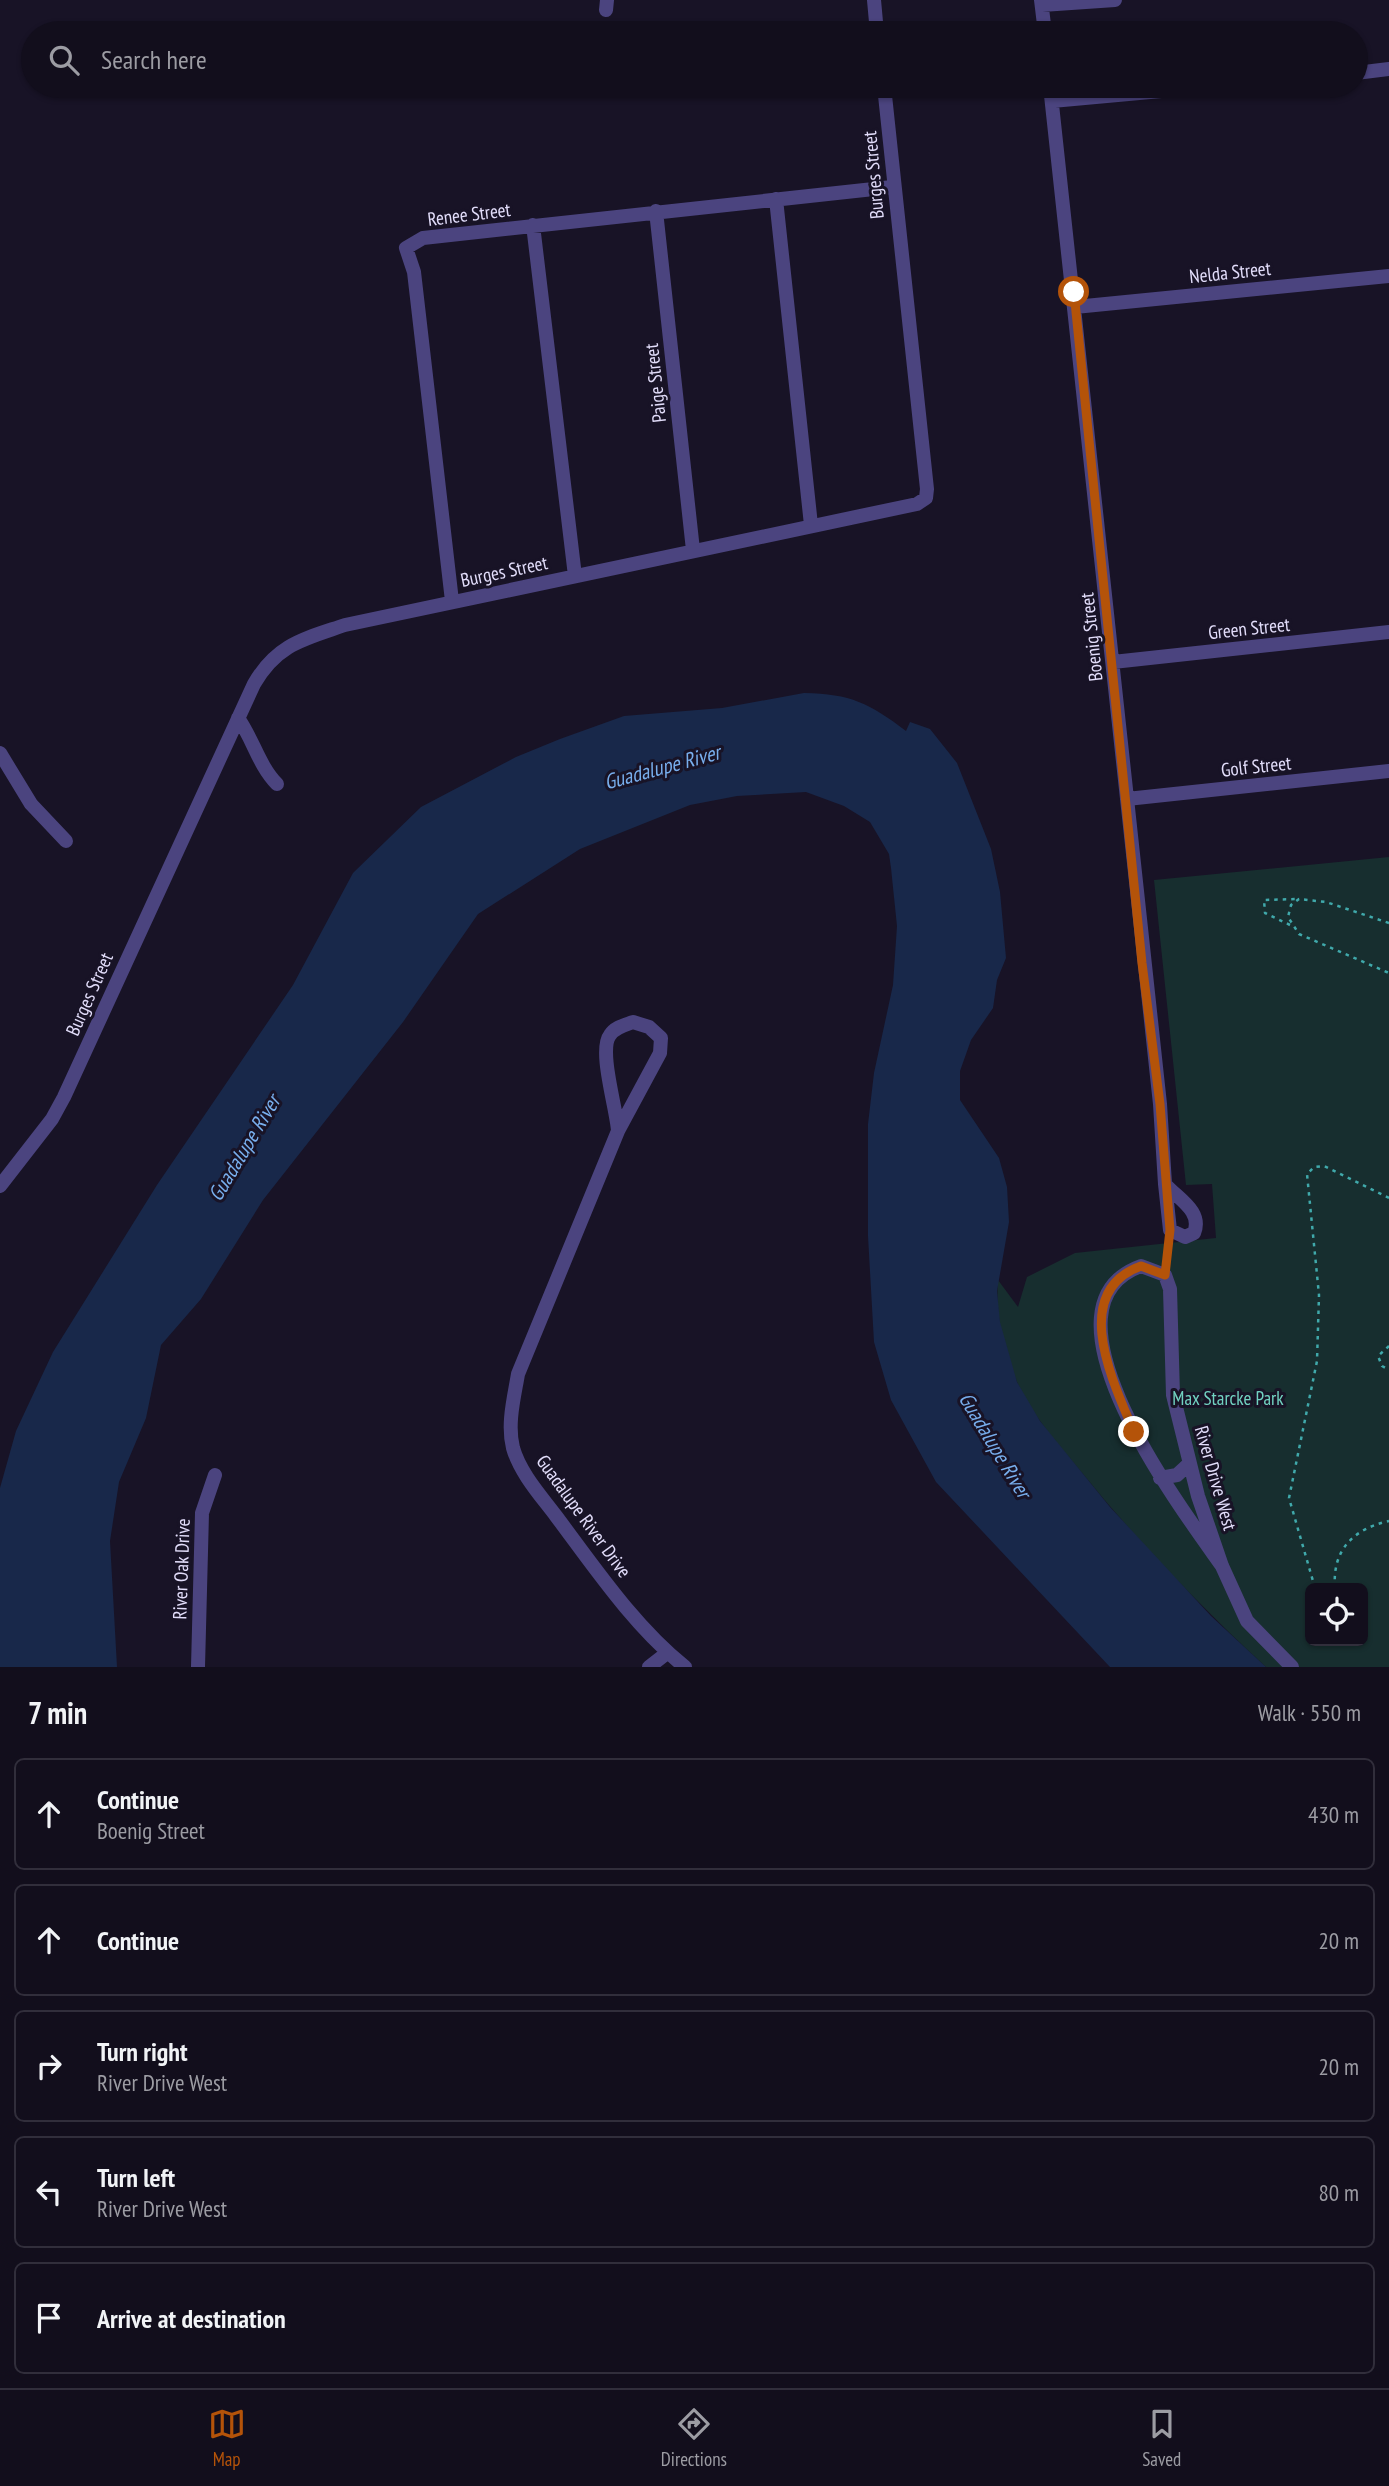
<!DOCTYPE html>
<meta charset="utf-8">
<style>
:root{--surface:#120e1c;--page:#1f1c29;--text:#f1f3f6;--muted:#9c9ca3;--line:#312e3b;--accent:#b45309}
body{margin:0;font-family:"PT Sans Narrow",sans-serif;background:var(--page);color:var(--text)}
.controls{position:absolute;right:21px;bottom:21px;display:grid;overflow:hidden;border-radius:10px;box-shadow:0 2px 5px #0004}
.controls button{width:63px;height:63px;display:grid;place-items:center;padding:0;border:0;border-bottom:2px solid var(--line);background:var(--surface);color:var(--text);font:35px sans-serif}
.stop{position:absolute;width:21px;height:21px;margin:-16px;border:5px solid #b45309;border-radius:50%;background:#fff}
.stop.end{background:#b45309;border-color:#fff;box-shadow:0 2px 7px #0008}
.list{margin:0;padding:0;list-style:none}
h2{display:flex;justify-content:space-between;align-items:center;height:91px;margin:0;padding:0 28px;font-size:30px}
h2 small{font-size:23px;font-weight:400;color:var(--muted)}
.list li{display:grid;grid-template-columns:46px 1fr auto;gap:21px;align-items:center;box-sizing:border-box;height:112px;margin:0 14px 14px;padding:0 14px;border:2px solid var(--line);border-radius:10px}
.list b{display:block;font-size:26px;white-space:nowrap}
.list p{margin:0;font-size:23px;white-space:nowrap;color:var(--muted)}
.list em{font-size:23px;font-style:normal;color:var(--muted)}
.icon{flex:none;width:38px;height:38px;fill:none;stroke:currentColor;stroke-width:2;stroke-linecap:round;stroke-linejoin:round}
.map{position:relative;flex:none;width:1389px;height:1667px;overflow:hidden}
.search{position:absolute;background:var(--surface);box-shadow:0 2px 5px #0004;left:21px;right:21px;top:21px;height:77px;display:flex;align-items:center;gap:18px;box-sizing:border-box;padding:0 24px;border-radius:38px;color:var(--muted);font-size:26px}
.sheet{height:721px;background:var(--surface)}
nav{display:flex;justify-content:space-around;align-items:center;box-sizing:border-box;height:98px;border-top:2px solid var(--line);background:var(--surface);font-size:19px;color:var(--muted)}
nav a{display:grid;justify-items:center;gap:4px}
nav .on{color:var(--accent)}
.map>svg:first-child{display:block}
</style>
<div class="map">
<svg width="1389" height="1667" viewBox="0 0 1389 1667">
<rect width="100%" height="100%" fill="#181326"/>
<path fill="#172e2f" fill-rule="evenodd" d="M 1389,857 L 1389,1667 L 1266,1667 C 1201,1607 1139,1543 1083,1474 C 1059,1445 1034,1418 1018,1384 C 1004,1354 995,1313 998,1280 L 1018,1307 L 1027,1277 L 1075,1253 L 1216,1238 L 1212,1184 L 1186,1185 L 1154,880 ZM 1310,1588 L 1363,1588 L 1363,1641 L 1310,1641 Z"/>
<path fill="#18284a" d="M 804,693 C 851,694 869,703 906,731 L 910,722 L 930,729 L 957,763 L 991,849 L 1000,892 L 1006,958 L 997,980 L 993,1008 L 971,1040 L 960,1071 L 960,1100 L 999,1158 L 1007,1187 L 1009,1222 L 997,1291 L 1000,1322 L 1017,1382 L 1040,1421 L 1110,1507 L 1211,1616 L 1266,1667 L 1110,1667 L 936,1482 L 891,1400 L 874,1342 L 868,1236 L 868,1124 L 874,1073 L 893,985 L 897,926 L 891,868 L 889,854 L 870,822 L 844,806 L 806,792 L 737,796 L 690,805 L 580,849 L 478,914 L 403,1022 L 263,1200 L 201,1299 L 161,1345 L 146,1418 L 119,1482 L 110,1541 L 117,1667 L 0,1667 L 0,1488 L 16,1431 L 53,1352 L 157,1185 L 293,985 L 353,873 L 421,807 L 516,757 L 560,739 L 624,716 L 722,708 Z"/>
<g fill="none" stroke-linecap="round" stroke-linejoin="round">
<path stroke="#40a9ab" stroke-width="2.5" stroke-dasharray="3.5 5" stroke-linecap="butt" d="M 1389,923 L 1326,902 L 1299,899 L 1291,905 L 1288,917 L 1299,934 L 1389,973
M 1290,925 L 1265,913 L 1264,900 L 1299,899
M 1168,1261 L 1170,1247
M 1389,1346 L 1378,1356 L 1382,1366 L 1389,1370
M 1315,1588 L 1289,1498 L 1317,1361 L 1319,1295 L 1307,1174 L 1314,1167 L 1324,1166 L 1389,1198
M 1335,1588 C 1332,1550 1353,1529 1389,1521"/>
<path stroke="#4b447f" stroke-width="14" d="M 874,0 L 877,33
M 1041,0 L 1045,33
M 1042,5 L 1115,0
M 606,10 L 607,0
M 1356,73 L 1389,69
M 1050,86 L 1160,1104 L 1165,1184
M 1052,101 L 1216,86
M 776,199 L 811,525
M 656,211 L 693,550
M 533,225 L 575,576
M 1075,307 L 1389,276
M 452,601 L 414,272 L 406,248 L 423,238 L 892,187
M 1113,662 L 1389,632
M 238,718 C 253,739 259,766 277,784
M 0,753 L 31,804 L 66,841
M 1127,799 L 1389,771
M 633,1022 L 649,1027 L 661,1038 L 660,1053 L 618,1131 C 617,1110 598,1050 610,1035 C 615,1027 625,1025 633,1022 Z
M 618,1131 L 518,1374 C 514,1398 507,1424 513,1448 C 520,1473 541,1496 556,1516 C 595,1568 634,1626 685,1667
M 1165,1184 C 1178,1199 1203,1211 1194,1233 L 1185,1237 L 1170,1230 Z
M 0,1186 L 52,1119 L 64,1097 L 254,684 C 277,644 304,639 345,625 L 917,504 L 926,498 L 927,489 L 884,86
M 1160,1478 L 1177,1475 L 1190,1463
M 1222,1566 C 1184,1512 1028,1307 1141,1266 L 1165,1275 L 1170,1289 L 1173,1395 L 1198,1496 L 1222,1566 L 1247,1621 L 1292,1667
M 198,1667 L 202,1513 L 215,1475
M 649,1667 L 667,1653"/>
</g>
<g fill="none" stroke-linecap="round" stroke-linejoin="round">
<path stroke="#b45309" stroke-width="9" d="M 1074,292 L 1142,963 L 1160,1104 L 1170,1230 L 1165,1275 L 1141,1266 C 1069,1292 1113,1382 1134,1432"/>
</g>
<g text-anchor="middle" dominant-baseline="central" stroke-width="6" stroke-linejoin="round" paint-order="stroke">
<g font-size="19" fill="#e2ddfa" stroke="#181326">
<text transform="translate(873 175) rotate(-95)">Burges Street</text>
<text transform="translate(469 214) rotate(-7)">Renee Street</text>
<text transform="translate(1230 272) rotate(-6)">Nelda Street</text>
<text transform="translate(655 383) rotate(-96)">Paige Street</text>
<text transform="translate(504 571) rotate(-12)">Burges Street</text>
<text transform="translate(1249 628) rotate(-6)">Green Street</text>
<text transform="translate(1091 637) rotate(-96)">Boenig Street</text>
<text transform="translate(1256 766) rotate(-6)">Golf Street</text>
<text transform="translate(89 994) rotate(-66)">Burges Street</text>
<text transform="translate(1216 1478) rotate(74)">River Drive West</text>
<text transform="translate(584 1516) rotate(54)">Guadalupe River Drive</text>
<text transform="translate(181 1569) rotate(-88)">River Oak Drive</text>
</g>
<g font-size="19" fill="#71d2c1" stroke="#181326">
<text x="1228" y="1398">Max Starcke Park</text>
</g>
<g font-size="21" font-style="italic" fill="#78aeed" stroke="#181326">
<text transform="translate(662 767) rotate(-15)">Guadalupe River</text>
<text transform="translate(244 1148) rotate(-59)">Guadalupe River</text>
<text transform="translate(995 1445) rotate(59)">Guadalupe River</text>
</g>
</g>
</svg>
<div class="controls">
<button><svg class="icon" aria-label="locate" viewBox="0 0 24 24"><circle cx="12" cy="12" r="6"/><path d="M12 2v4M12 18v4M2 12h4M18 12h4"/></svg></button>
</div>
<div class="stop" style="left:1074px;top:292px"></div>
<div class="stop end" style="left:1134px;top:1432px"></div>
<div class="search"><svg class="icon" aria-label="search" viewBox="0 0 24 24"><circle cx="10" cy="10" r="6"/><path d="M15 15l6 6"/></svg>Search here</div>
</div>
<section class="sheet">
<h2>7 min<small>Walk · 550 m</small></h2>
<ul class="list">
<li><svg class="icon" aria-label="ahead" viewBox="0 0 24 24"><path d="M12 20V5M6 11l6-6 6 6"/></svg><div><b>Continue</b><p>Boenig Street</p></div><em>430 m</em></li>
<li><svg class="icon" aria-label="ahead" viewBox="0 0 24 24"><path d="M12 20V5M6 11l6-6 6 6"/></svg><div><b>Continue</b></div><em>20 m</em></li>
<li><svg class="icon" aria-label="right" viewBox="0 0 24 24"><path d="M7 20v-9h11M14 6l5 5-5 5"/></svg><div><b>Turn right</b><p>River Drive West</p></div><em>20 m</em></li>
<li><svg class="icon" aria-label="left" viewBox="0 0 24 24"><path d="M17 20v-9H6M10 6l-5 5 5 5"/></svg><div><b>Turn left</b><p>River Drive West</p></div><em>80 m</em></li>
<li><svg class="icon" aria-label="arrive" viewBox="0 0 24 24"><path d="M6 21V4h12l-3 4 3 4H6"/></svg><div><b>Arrive at destination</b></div></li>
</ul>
</section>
<nav>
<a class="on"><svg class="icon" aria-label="map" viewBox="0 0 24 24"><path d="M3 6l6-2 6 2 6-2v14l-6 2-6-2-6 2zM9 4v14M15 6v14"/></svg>Map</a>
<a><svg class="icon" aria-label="directions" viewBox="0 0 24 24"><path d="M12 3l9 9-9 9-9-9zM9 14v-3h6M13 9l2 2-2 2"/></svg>Directions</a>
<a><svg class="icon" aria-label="saved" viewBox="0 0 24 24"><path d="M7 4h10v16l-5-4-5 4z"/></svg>Saved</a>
</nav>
